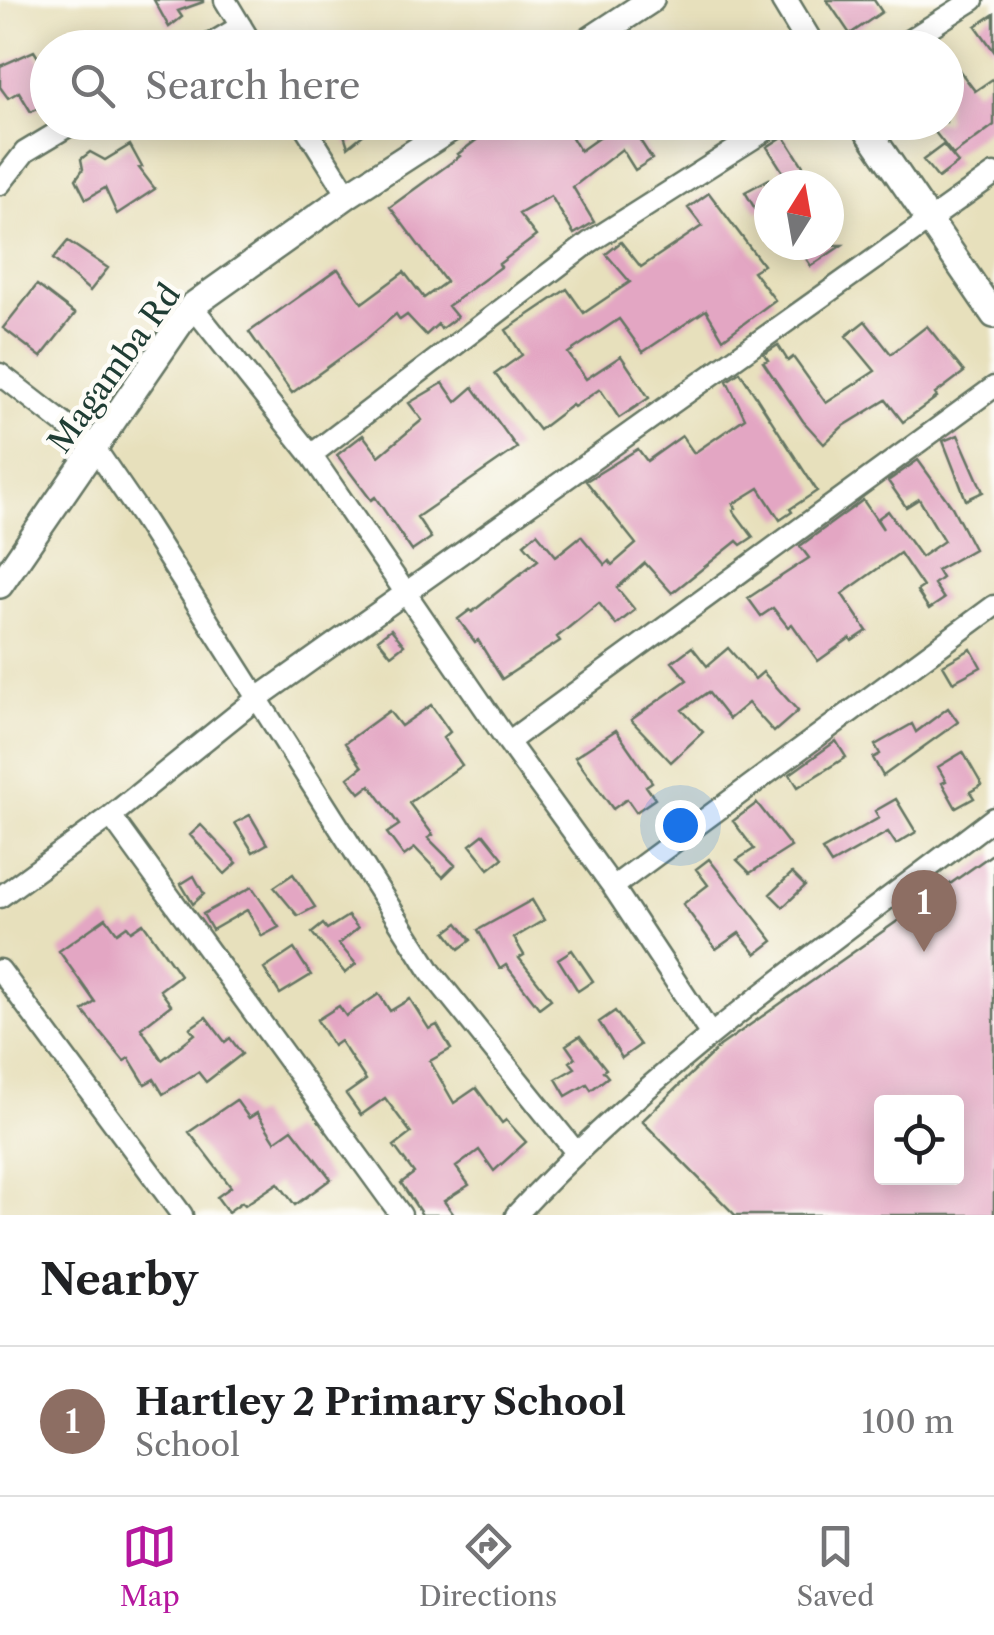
<!DOCTYPE html>
<style>
:root{--surface:#fff;--page:#f6f6f6;--text:#202124;--muted:#757577;--line:#e0e0e0;--accent:#b5179e}
body{margin:0;font-family:"Libre Caslon Text",serif;background:var(--page);color:var(--text)}
.controls{position:absolute;right:30px;bottom:30px;display:grid;overflow:hidden;border-radius:10px;box-shadow:0 5px 25px #0003}
.controls button{width:90px;height:90px;display:grid;place-items:center;padding:0;border:0;border-bottom:2px solid var(--line);background:var(--surface);color:var(--text);font:50px sans-serif}
.compass{position:absolute;left:754px;top:170px;width:90px;height:90px;border-radius:50%;background:var(--surface);box-shadow:0 5px 25px #0003;rotate:11deg}
.you{position:absolute;left:680px;top:825px;width:35px;height:35px;margin:-25px;border:8px solid #fff;border-radius:50%;background:#1a73e8;box-shadow:0 0 0 15px #1a73e833}
.badge{display:grid;place-items:center;width:65px;height:65px;border-radius:50%;background:var(--accent);color:#fff;font-size:32px;font-weight:700}
.pin{position:absolute;translate:-50% -82px;filter:drop-shadow(0 2px 5px #0008)}
.pin::after{content:'';position:absolute;top:52px;width:35px;height:30px;background:inherit;clip-path:polygon(0 0,100% 0,50% 100%)}
.list{margin:0;padding:0;list-style:none}
h2{display:flex;justify-content:space-between;align-items:center;height:130px;margin:0;padding:0 40px;font-size:42px}
h2 small{font-size:32px;font-weight:400;color:var(--muted)}
.list li{display:grid;grid-template-columns:65px 1fr auto;gap:30px;align-items:center;box-sizing:border-box;height:150px;padding:0 40px;border-top:2px solid var(--line)}
.list b{display:block;font-size:38px;white-space:nowrap}
.list p{margin:0;font-size:32px;white-space:nowrap;color:var(--muted)}
.list em{font-size:32px;font-style:normal;color:var(--muted)}
.icon{flex:none;width:55px;height:55px;fill:none;stroke:currentColor;stroke-width:2;stroke-linecap:round;stroke-linejoin:round}
.map{position:relative;flex:none;width:994px;height:1215px;overflow:hidden}
.search{position:absolute;background:var(--surface);box-shadow:0 5px 25px #0003;left:30px;right:30px;top:30px;height:110px;display:flex;align-items:center;gap:25px;box-sizing:border-box;padding:0 35px;border-radius:55px;color:var(--muted);font-size:38px}
.sheet{height:280px;background:var(--surface)}
nav{display:flex;justify-content:space-around;align-items:center;box-sizing:border-box;height:140px;border-top:2px solid var(--line);background:var(--surface);font-size:28px;color:var(--muted)}
nav a{display:grid;justify-items:center;gap:5px}
nav .on{color:var(--accent)}
.map>svg:first-child{display:block}
</style>
<div class="map">
<svg width="994" height="1215" viewBox="0 0 994 1215">
<rect width="100%" height="100%" fill="#fdfcf7"/>
<filter id="ink" filterUnits="userSpaceOnUse"><feTurbulence type="fractalNoise" baseFrequency=".01" numOctaves="2"/><feDisplacementMap in="SourceGraphic" scale="20" xChannelSelector="R" yChannelSelector="G"/><feConvolveMatrix kernelMatrix="1 2 1 2 8 2 1 2 1" color-interpolation-filters="sRGB"/></filter>
<filter id="wash" filterUnits="userSpaceOnUse"><feTurbulence type="fractalNoise" baseFrequency=".0048" numOctaves="4" result="noise"/><feDisplacementMap in="SourceGraphic" scale="40" xChannelSelector="R" yChannelSelector="G"/><feGaussianBlur stdDeviation="2.25" result="paint"/><feColorMatrix in="noise" values="0 0 0 0 0 0 0 0 0 0 0 0 0 0 0 0 0 1.4 0 .05"/><feComposite in="paint" operator="in"/></filter>
<g filter="url(#wash)">
<rect width="100%" height="100%" fill="#e7e0bc"/>
<g id="blocks">
<path fill="#e3a6c3" fill-rule="evenodd" d="M 154,0 L 203,0 L 203,2 L 178,11 L 182,17 L 169,27 Z
M 827,0 L 874,0 L 882,12 L 850,34 Z
M 994,14 L 994,51 L 976,26 Z
M 34,51 L 48,73 L 48,102 L 31,112 L 19,92 L 8,98 L 0,87 L 0,66 Z
M 946,53 L 975,91 L 994,78 L 994,125 L 953,155 L 927,122 L 946,122 Z
M 340,122 L 379,122 L 348,147 Z
M 494,122 L 515,122 L 523,135 L 544,122 L 563,122 L 580,151 L 621,122 L 652,122 L 636,134 L 652,159 L 635,170 L 622,149 L 573,187 L 594,222 L 574,234 L 551,196 L 519,214 L 536,236 L 499,264 L 501,267 L 448,306 L 457,317 L 441,329 L 438,324 L 426,335 L 407,315 L 400,320 L 396,314 L 364,341 L 292,393 L 249,332 L 338,269 L 362,303 L 404,272 L 424,298 L 446,282 L 390,207 L 460,156 L 458,154 L 487,132 L 485,129 Z
M 784,136 L 805,169 L 788,180 L 767,147 Z
M 130,145 L 142,167 L 139,168 L 155,189 L 117,214 L 105,188 L 86,199 L 76,179 L 83,169 L 81,159 L 90,152 L 105,160 Z
M 943,145 L 958,163 L 938,178 L 923,160 Z
M 769,179 L 769,205 L 757,212 L 745,192 Z
M 709,193 L 763,265 L 753,271 L 775,300 L 723,339 L 706,310 L 643,352 L 619,319 L 568,353 L 586,379 L 621,356 L 649,398 L 619,418 L 600,389 L 574,407 L 572,405 L 539,430 L 495,374 L 522,355 L 506,330 L 567,289 L 584,313 L 630,282 L 606,254 L 621,242 L 641,267 L 702,226 L 688,208 Z
M 68,241 L 108,268 L 90,291 L 53,259 Z
M 797,245 L 842,245 L 811,266 Z
M 37,285 L 75,314 L 41,357 L 3,328 Z
M 865,321 L 891,354 L 927,326 L 964,372 L 935,394 L 937,397 L 903,422 L 886,400 L 842,427 L 824,444 L 803,421 L 763,362 L 768,360 L 764,354 L 778,345 L 788,361 L 793,357 L 826,403 L 875,371 L 846,336 Z
M 740,372 L 817,491 L 790,509 L 792,512 L 780,520 L 759,488 L 733,504 L 736,508 L 733,510 L 753,537 L 741,545 L 737,541 L 672,593 L 645,563 L 617,588 L 635,610 L 616,625 L 599,603 L 557,637 L 560,641 L 502,679 L 478,640 L 475,642 L 458,619 L 470,610 L 472,612 L 538,560 L 524,544 L 537,533 L 556,556 L 581,536 L 605,565 L 609,561 L 612,565 L 636,544 L 586,481 L 638,449 L 647,461 L 682,436 L 694,453 L 745,418 L 727,381 Z
M 443,383 L 456,402 L 473,387 L 517,448 L 417,517 L 431,538 L 412,551 L 375,497 L 371,500 L 337,455 L 363,435 L 379,456 L 422,420 L 409,403 Z
M 958,435 L 983,492 L 966,500 L 943,441 Z
M 918,460 L 952,507 L 974,549 L 937,570 L 942,578 L 934,584 L 944,599 L 929,609 L 917,591 L 923,587 L 900,553 L 842,594 L 867,631 L 852,641 L 850,638 L 818,661 L 792,624 L 788,627 L 773,608 L 761,616 L 748,598 L 809,558 L 800,546 L 863,500 L 883,529 L 877,519 L 888,511 L 921,557 L 944,541 L 919,499 L 906,507 L 888,481 Z
M 391,629 L 404,645 L 391,655 L 378,639 Z
M 692,647 L 707,666 L 728,648 L 755,679 L 763,672 L 798,711 L 774,732 L 748,703 L 729,719 L 708,692 L 682,710 L 703,732 L 671,762 L 631,720 L 687,680 L 672,662 Z
M 971,649 L 981,667 L 953,682 L 943,665 Z
M 431,705 L 450,732 L 443,738 L 462,765 L 409,803 L 433,835 L 428,838 L 455,865 L 443,877 L 415,848 L 404,856 L 387,833 L 399,825 L 370,785 L 360,793 L 348,778 L 362,767 L 345,743 L 389,711 L 401,726 Z
M 948,708 L 958,722 L 883,776 L 873,758 L 880,754 L 875,745 L 912,724 L 916,732 Z
M 616,730 L 652,782 L 646,786 L 655,799 L 636,812 L 627,799 L 613,809 L 575,757 Z
M 836,741 L 846,757 L 798,787 L 790,774 Z
M 963,752 L 982,785 L 970,792 L 974,798 L 956,808 L 942,783 L 946,781 L 938,767 Z
M 896,799 L 916,832 L 896,844 L 888,832 L 831,864 L 822,850 L 879,818 L 875,811 Z
M 757,803 L 791,847 L 750,873 L 737,860 L 754,849 L 733,821 Z
M 250,815 L 267,844 L 253,852 L 235,823 Z
M 201,825 L 237,863 L 225,874 L 190,835 Z
M 484,834 L 503,858 L 489,869 L 470,845 Z
M 994,853 L 994,1215 L 735,1215 L 642,1121 L 720,1046 ZM 882,1102 L 956,1102 L 956,1178 L 882,1178 Z
M 709,859 L 773,941 L 756,954 L 739,933 L 716,949 L 683,904 L 708,885 L 696,869 Z
M 792,873 L 805,886 L 783,907 L 770,894 Z
M 293,874 L 315,907 L 298,916 L 274,887 Z
M 194,876 L 204,894 L 193,904 L 181,884 Z
M 252,887 L 279,927 L 262,936 L 247,910 L 212,930 L 203,914 Z
M 532,900 L 544,920 L 514,938 L 524,955 L 519,958 L 551,999 L 539,1008 L 506,965 L 500,969 L 478,930 Z
M 348,916 L 358,928 L 339,944 L 356,964 L 345,973 L 312,933 L 323,924 L 327,929 Z
M 106,918 L 117,933 L 127,926 L 131,931 L 143,923 L 180,975 L 160,990 L 171,1005 L 141,1028 L 162,1060 L 195,1034 L 190,1028 L 206,1017 L 225,1042 L 230,1038 L 242,1054 L 206,1082 L 198,1072 L 163,1094 L 154,1079 L 145,1084 L 129,1058 L 124,1061 L 83,1011 L 95,1002 L 59,951 Z
M 458,923 L 471,940 L 459,949 L 446,932 Z
M 294,949 L 311,975 L 280,994 L 264,969 Z
M 572,950 L 593,981 L 578,991 L 558,959 Z
M 379,994 L 390,1011 L 410,999 L 429,1029 L 437,1025 L 451,1049 L 430,1061 L 454,1103 L 476,1088 L 502,1123 L 506,1120 L 526,1142 L 494,1171 L 479,1150 L 456,1167 L 469,1185 L 444,1201 L 454,1215 L 422,1215 L 401,1183 L 414,1173 L 394,1146 L 411,1133 L 385,1098 L 361,1115 L 346,1094 L 366,1080 L 340,1041 L 333,1046 L 317,1020 L 339,1006 L 346,1016 Z
M 615,1011 L 640,1045 L 622,1058 L 599,1022 Z
M 580,1036 L 606,1069 L 603,1071 L 608,1077 L 591,1090 L 587,1084 L 566,1096 L 556,1079 L 575,1068 L 570,1062 L 575,1058 L 566,1045 Z
M 236,1100 L 249,1118 L 257,1113 L 275,1141 L 292,1129 L 331,1179 L 295,1205 L 278,1183 L 245,1205 L 242,1202 L 228,1212 L 217,1197 L 231,1187 L 189,1132 Z"/>
</g>
</g>
<g filter="url(#ink)">
<use href="#blocks" fill-opacity="0" stroke="#657664" stroke-width="2.5"/>
<g fill="none" stroke-linecap="round" stroke-linejoin="round">
<defs>
<path id="minor" d="M 225,0 L 254,48
M 204,48 L 241,26
M 897,48 L 973,0
M 302,122 L 348,195
M 0,184 L 25,152 L 75,122
M 192,306 L 311,455 L 508,742 L 613,887 L 711,1035
M 0,374 L 94,447 L 142,517 L 431,972 L 575,1151
M 311,455 L 590,242 L 779,122
M 508,742 L 994,387
M 111,816 L 401,1215
M 613,887 L 994,606
M 0,897 L 111,816 L 255,700 L 994,174
M 0,970 L 182,1215
M 516,1215 C 656,1063 830,944 994,818"/>
<path id="tertiary" d="M 784,0 L 813,48
M 578,48 L 651,0
M 862,122 L 994,315
M 0,585 L 192,306 L 348,195 L 461,122"/>
</defs>
<use href="#minor" stroke="#657664" stroke-width="25"/>
<use href="#tertiary" stroke="#657664" stroke-width="30"/>
<use href="#minor" stroke="#fff" stroke-width="20"/>
<use href="#tertiary" stroke="#fff" stroke-width="25"/>
</g>
</g>
<g text-anchor="middle" dominant-baseline="central" stroke-width="9" stroke-linejoin="round" paint-order="stroke">
<g font-size="32" fill="#1f3d34" stroke="#fdfcf7">
<text transform="translate(114 368) rotate(-54)">Magamba Rd</text>
</g>
</g>
</svg>
<div class="controls">
<button><svg class="icon" aria-label="locate" viewBox="0 0 24 24"><circle cx="12" cy="12" r="6"/><path d="M12 2v4M12 18v4M2 12h4M18 12h4"/></svg></button>
</div>
<svg class="compass" viewBox="-18 -18 36 36"><path d="M0-13l5 13h-10z" fill="#e53935"/><path d="M0 13l5-13h-10z" fill="#757577"/></svg>
<div class="you"></div>
<div class="pin badge" style="left:924px;top:952px;background:#8d6e63">1</div>
<div class="search"><svg class="icon" aria-label="search" viewBox="0 0 24 24"><circle cx="10" cy="10" r="6"/><path d="M15 15l6 6"/></svg>Search here</div>
</div>
<section class="sheet">
<h2>Nearby<small></small></h2>
<ul class="list">
<li><span class="badge" style="background:#8d6e63">1</span><div><b>Hartley 2 Primary School</b><p>School</p></div><em>100 m</em></li>
</ul>
</section>
<nav>
<a class="on"><svg class="icon" aria-label="map" viewBox="0 0 24 24"><path d="M3 6l6-2 6 2 6-2v14l-6 2-6-2-6 2zM9 4v14M15 6v14"/></svg>Map</a>
<a><svg class="icon" aria-label="directions" viewBox="0 0 24 24"><path d="M12 3l9 9-9 9-9-9zM9 14v-3h6M13 9l2 2-2 2"/></svg>Directions</a>
<a><svg class="icon" aria-label="saved" viewBox="0 0 24 24"><path d="M7 4h10v16l-5-4-5 4z"/></svg>Saved</a>
</nav>
